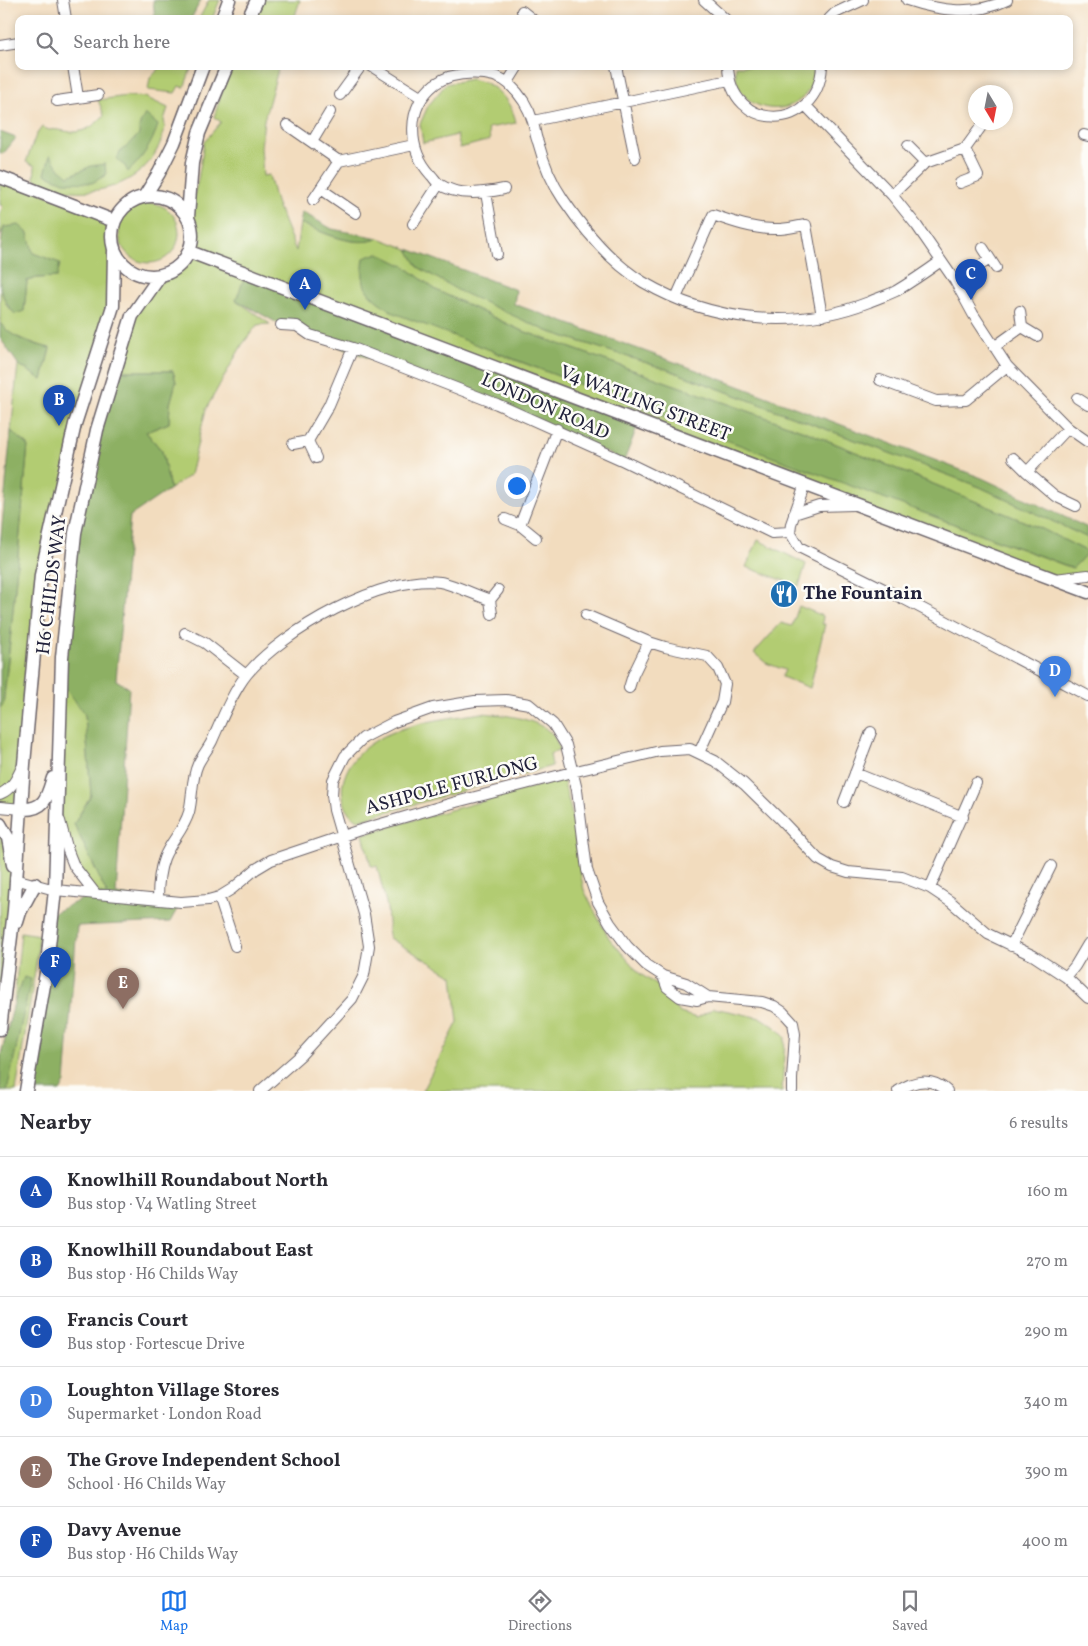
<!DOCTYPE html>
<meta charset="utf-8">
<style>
:root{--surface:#fff;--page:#f2f2f3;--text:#2b2b33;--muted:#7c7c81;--line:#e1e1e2;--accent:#1a73e8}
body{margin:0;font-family:Vollkorn,serif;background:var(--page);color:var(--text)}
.compass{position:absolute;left:968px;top:85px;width:45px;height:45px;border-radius:50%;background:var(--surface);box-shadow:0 2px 8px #0003;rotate:170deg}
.you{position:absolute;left:516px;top:485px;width:18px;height:18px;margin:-12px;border:4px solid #fff;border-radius:50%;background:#1a73e8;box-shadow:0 0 0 8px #1a73e833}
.badge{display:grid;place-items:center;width:32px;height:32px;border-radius:50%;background:var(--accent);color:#fff;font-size:16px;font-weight:700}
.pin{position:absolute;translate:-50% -41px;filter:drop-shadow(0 1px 2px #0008)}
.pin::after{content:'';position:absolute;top:26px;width:18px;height:15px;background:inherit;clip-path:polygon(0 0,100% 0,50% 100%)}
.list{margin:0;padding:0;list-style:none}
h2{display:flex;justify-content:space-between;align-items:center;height:65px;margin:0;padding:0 20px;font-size:21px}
h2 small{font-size:16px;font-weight:400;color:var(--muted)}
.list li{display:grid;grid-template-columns:32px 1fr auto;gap:15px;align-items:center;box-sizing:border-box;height:70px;padding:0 20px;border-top:1px solid var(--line)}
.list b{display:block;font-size:19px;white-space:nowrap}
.list p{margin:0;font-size:16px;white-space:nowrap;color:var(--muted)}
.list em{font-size:16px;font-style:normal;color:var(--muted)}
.icon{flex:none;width:28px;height:28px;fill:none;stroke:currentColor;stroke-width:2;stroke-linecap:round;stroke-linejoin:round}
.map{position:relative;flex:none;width:1088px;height:1091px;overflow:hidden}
.search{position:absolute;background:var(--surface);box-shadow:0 2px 8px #0003;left:15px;right:15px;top:15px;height:55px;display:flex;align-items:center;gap:12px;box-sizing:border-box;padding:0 18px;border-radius:10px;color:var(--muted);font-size:19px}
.sheet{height:485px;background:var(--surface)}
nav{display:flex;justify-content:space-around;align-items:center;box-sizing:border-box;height:70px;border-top:1px solid var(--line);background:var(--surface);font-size:14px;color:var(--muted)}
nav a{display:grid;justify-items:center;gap:2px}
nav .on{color:var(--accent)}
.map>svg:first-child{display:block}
</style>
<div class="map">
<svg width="1088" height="1091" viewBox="0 0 1088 1091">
<rect width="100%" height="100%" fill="#fdfcf7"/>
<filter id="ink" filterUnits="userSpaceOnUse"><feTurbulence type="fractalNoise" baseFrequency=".02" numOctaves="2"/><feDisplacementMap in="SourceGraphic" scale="10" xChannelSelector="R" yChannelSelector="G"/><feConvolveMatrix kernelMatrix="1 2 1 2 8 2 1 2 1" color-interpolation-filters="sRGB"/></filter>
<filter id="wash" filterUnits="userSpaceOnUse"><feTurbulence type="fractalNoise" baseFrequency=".0096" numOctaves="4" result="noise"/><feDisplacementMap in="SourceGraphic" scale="20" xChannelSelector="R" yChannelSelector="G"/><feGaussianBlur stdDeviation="1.12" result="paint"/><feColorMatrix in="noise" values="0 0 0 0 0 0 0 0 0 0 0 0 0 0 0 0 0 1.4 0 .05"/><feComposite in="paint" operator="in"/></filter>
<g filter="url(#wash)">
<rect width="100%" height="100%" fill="#f2dcbe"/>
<path fill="#b2cc72" stroke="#6a7756" d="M 209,0 L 220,0 L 212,19 L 199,19 Z
M 257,0 L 300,0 L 294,19 L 248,19 Z
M 162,66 L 192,66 L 184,88 L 179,86 L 175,93 L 148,90 L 150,78 Z
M 230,66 L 279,66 L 264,120 L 261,147 L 263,176 L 269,175 L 276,202 L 296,251 L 300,223 C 322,232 356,249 379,238 L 408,249 L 418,267 L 547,331 L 669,370 L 980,487 L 1088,538 L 1088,552 L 1040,528 L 807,432 L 520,330 L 436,290 L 404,266 L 494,352 L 1072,568 L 1088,552 L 1088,575 L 1054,579 L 805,484 L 240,291 L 236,300 L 270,324 L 257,325 L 242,345 L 206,409 L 190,475 L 170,489 L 162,451 L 146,432 L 169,423 L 170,404 L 176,382 L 173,371 L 123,371 L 117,364 L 132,316 L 160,276 L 170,273 L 182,263 L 190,252 L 192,243 L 192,228 L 188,217 L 198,180 L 204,142 L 221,122 L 214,117 Z
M 736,66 L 814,66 C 815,126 729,119 736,66 Z
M 471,79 C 477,81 486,82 491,86 C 503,93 514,109 516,123 L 488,128 L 490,140 L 460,148 L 457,135 L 423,143 L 420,124 L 428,106 L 446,84 Z
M 127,96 L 145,97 L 168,108 L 164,120 C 167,129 161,141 157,150 C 141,181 105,194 71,191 C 58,189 45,184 34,179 L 35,166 L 26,162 L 36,135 L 42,127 L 49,130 C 55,129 58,130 65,131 C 81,135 94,127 104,115 L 98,100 Z
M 0,177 L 114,221 L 112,239 L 114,252 L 113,306 L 41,575 L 22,809 L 0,807 L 0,708 L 3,705 L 11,632 L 28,445 L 11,431 L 18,364 L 42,380 L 50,349 L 9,334 L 0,323 L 0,286 L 7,306 L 15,314 L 24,310 L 27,281 L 37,278 L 56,277 L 60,264 L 32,253 L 28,233 L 4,227 L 0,236 L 0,213 L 3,206 L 0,205 Z
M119 233a30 30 0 1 1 60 0a30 30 0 1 1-60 0Z
M 758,540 L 806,564 L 799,586 L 746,567 Z
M 799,606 L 823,616 L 822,624 L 825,624 L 810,688 L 782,677 L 785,670 L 766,663 L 754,653 L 781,623 L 792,626 Z
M 61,681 L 85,714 L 91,795 L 74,824 L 108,894 L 95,893 L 74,866 L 57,807 Z
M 482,713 C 504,715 532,717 550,732 C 555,735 557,744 560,749 L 550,754 L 552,766 L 358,820 C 356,818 351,816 349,813 C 344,806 341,792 343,783 C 355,727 436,720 482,713 Z
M 563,779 L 571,810 L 579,867 L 584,890 L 594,910 L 609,938 L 639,973 L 661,988 L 680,1013 L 697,1018 L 714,1008 L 761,1018 L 775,1027 L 785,1037 L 782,1091 L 422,1091 L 458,1022 L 453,976 L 389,938 L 387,907 L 377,866 L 371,866 L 363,834 Z
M 0,824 L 15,879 L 0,1029 Z
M 21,932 L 39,935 L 37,958 L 16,1091 L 0,1091 L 0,1058 L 14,1003 Z"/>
<path fill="#8db064" stroke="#586950" d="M 153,0 L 201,0 L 191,19 L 155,19 Z
M 145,114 L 158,125 C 152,144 142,159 128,172 L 125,166 L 117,160 L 120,151 L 128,146 L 139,134 L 140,124 Z
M 0,132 L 16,138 L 3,154 L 0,153 Z
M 50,155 L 58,167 L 69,176 L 91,166 L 105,164 L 106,175 L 92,183 L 64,182 L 45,174 Z
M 302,212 L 332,229 L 379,238 C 356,249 322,232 300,223 Z
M 19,225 L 28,233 L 33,253 L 60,263 L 57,277 L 37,278 L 27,281 L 24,311 L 15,314 C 8,307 2,297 0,286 C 0,273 0,240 4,227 Z
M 408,249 L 516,290 L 514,304 L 691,368 L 982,478 L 1088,528 L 1088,538 L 980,487 L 669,370 L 547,331 L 459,291 L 418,267 Z
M 378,253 L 404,266 L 436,290 L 520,330 L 807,432 L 1040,528 L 1088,552 L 1073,568 L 675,421 L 394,313 C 369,295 359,292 364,258 Z
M 246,273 L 639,422 L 624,461 L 557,429 L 281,325 L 236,300 Z
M 0,323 C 13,339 30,343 50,348 L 42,380 L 18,364 L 0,338 Z
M 123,371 L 173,371 L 176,382 L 170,404 L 169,423 L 146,432 L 162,451 L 170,489 L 130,516 L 116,680 L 129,688 L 116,895 L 181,902 L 170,922 L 77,926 L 65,1083 L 60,1091 L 26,1091 L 53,913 L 95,893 L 107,894 L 74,824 L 91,795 L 85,715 L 61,681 L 75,533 L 112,381 Z
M 11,431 L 28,445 L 11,632 L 3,705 L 0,708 L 0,546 Z
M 24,977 L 31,979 L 7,1091 L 0,1091 L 1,1055 L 14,1003 Z"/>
</g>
<g filter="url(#ink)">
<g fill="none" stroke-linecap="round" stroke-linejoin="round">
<defs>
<path id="minor" d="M 63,0 L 66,19
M 704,0 L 725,19
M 907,0 C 940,11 974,16 1007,0
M 522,11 L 532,19
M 829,19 L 835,13 L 863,0
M 0,45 L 19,42
M 73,66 L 78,97
M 371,66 L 422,98
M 616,66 L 635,158
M 728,66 C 730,133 818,134 822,66
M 508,82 L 518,66
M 340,95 L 361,66
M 57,101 L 98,95
M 806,106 L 892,195 L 917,226 L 955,281 L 973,314 L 1007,366 L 1068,428 L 1088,442
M 533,121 L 729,80
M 287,125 L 339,161
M 1084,135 L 1088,136
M 312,142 L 330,112
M 908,146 L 925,163
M 960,183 L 978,176 L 965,149
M 321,189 L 356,213
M 504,189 C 484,193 458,197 439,184 C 436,182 434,178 431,175 C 407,149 406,107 435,84 C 453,71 492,69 509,84 C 520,94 529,108 533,122 C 535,129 535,136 538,142 C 543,161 552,183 563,199 C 584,230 610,262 643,282 C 711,322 795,331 869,302 C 878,298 888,295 896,291 C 911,282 927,271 941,261
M 486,193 L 497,254
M 892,195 L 925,163 L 965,149 L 983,124
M 313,200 L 339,161 L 414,145
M 413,224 L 439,184
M 983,248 L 996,268
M 955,281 L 990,259
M 676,298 L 713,215 C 733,222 753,229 774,229 C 785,230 796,226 806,225 L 822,316
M 1020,311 L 1022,327 L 1037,336
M 281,325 L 297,326 L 310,335 L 353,348 L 497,404 L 624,461 L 772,533 L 790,532
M 994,347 L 1022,327
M 880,380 L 936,401 L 966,400 L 1007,366
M 1077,398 L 1088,405
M 1068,428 L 1027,472 L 1055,496 L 1076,506
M 308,441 L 329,405 L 353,348
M 308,441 L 316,458
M 293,444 L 308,441
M 1013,458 L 1027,472
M 805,484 L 791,524 L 790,532 L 799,547 L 904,599 L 1088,696
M 794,514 L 819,506 L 854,505
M 505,519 L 520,525
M 536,538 L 520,525 L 557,429
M 1055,579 L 1088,575
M 492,614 L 490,600 L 498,590
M 586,615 L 649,642 L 665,647 L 707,656 L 718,668 L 725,684 L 722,702 L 699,753
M 185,633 L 205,643 L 246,675
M 629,688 L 633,675 L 649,642
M 855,773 L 963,817
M 0,794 C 12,789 17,778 22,767
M 844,802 L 871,732
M 0,807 L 22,809
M 60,821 L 68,851 L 74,866 L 95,893
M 15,879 L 55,890 L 181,902 L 208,900 L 219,897 L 232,889 L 256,869 L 271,860 L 357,831 L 456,802 L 572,772 L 660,751 L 690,749 L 715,761 L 744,784 L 781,820 L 818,859 L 832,867 L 848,872 L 902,877 L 930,888 L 951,902 L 988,934 L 1034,956 L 1066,977 L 1088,998
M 930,888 L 976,783
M 219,897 L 235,946
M 158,899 C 158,886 159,871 164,858 C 170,842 184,830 189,812 C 193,796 191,779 198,764 C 202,756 208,749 212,741 C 221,721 233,691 247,674 C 283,631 383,574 440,582 C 455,585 475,595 490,600
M 1011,946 L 1051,866
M 663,976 L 667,987 L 680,997 L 697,1000 L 708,997 L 762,1002 L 774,1006 L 783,1012 L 793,1023 L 795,1034 L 792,1079 L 792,1091
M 1066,977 L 1075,966 L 1088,944
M 260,1091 L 301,1055 L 352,999 L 364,975 L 369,946 L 364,914 L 334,810 L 332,795 L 333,780 L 345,756 L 363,738 L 394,722 L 433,708 L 475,701 L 506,700 L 529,704 L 553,724 L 566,745 L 577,790 L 587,870 L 598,902 L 610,923 L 627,946 L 646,965 L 663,976 L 686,983 L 708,997
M 898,1091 C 914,1080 932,1077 947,1091"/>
<path id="tertiary" d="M 222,19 L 229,0
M 248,19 L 257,0
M 0,177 L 114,221
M112 236a40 40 0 1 1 80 0a40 40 0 1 1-80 0Z
M 144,197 L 159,173 L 174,143 L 203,66
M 188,217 L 192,163 L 199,133 L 227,66
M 190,252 L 1088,592
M 22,809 C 45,810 47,797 53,778
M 0,824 L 8,838 L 13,865
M 17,922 L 20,912 L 35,884
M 0,1029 L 14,911 L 24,764 L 41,575 L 75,424 L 113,306 L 114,251
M 26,1091 L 46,973 L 55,890 L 62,657 L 75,533 L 97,430 L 132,316 L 160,276"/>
</defs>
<use href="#minor" stroke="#6b6369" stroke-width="12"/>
<use href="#tertiary" stroke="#6b6369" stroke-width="15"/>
<use href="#minor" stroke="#fff" stroke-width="10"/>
<use href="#tertiary" stroke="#fff" stroke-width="12"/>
</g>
</g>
<defs>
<symbol id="restaurant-disc" viewBox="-11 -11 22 22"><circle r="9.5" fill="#1f6fb2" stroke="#fdfcf7"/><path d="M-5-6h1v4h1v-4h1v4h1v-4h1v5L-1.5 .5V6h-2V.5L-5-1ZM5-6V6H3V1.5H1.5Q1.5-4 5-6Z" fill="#fff"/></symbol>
</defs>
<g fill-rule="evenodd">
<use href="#restaurant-disc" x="768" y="578" width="32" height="32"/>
</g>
<g text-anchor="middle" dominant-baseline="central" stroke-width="5" stroke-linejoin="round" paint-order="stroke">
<g font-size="19" fill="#22223b" stroke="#fdfcf7">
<text transform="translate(645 404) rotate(21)">V4 WATLING STREET</text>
<text transform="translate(545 407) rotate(24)">LONDON ROAD</text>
<text transform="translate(52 585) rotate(-83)">H6 CHILDS WAY</text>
<text transform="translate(452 786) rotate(-15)">ASHPOLE FURLONG</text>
</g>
<g font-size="19" font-weight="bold" fill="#22223b" stroke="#fdfcf7" text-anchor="start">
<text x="803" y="594">The Fountain</text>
</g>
</g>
</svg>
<svg class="compass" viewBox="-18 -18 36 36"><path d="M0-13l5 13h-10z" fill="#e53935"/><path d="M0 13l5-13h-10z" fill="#7c7c81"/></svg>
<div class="you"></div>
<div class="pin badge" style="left:305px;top:310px;background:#1a4fb4">A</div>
<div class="pin badge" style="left:59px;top:426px;background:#1a4fb4">B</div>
<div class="pin badge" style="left:971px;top:300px;background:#1a4fb4">C</div>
<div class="pin badge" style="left:1055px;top:697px;background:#3f7fe0">D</div>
<div class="pin badge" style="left:123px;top:1009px;background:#8d6e63">E</div>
<div class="pin badge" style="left:55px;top:988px;background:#1a4fb4">F</div>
<div class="search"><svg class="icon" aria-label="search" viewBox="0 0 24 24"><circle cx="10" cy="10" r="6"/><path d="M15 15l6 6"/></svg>Search here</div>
</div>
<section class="sheet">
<h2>Nearby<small>6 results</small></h2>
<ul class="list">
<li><span class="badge" style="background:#1a4fb4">A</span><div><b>Knowlhill Roundabout North</b><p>Bus stop · V4 Watling Street</p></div><em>160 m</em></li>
<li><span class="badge" style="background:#1a4fb4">B</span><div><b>Knowlhill Roundabout East</b><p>Bus stop · H6 Childs Way</p></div><em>270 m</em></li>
<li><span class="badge" style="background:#1a4fb4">C</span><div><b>Francis Court</b><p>Bus stop · Fortescue Drive</p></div><em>290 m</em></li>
<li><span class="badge" style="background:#3f7fe0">D</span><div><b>Loughton Village Stores</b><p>Supermarket · London Road</p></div><em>340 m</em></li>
<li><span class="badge" style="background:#8d6e63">E</span><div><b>The Grove Independent School</b><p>School · H6 Childs Way</p></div><em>390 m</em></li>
<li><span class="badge" style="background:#1a4fb4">F</span><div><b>Davy Avenue</b><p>Bus stop · H6 Childs Way</p></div><em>400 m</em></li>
</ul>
</section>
<nav>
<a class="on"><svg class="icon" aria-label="map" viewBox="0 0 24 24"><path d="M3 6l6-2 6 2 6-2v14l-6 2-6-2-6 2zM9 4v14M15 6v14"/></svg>Map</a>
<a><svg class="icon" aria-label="directions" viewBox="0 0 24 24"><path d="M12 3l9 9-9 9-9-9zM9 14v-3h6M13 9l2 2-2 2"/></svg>Directions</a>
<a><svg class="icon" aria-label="saved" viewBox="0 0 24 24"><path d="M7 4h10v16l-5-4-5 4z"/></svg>Saved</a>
</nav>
